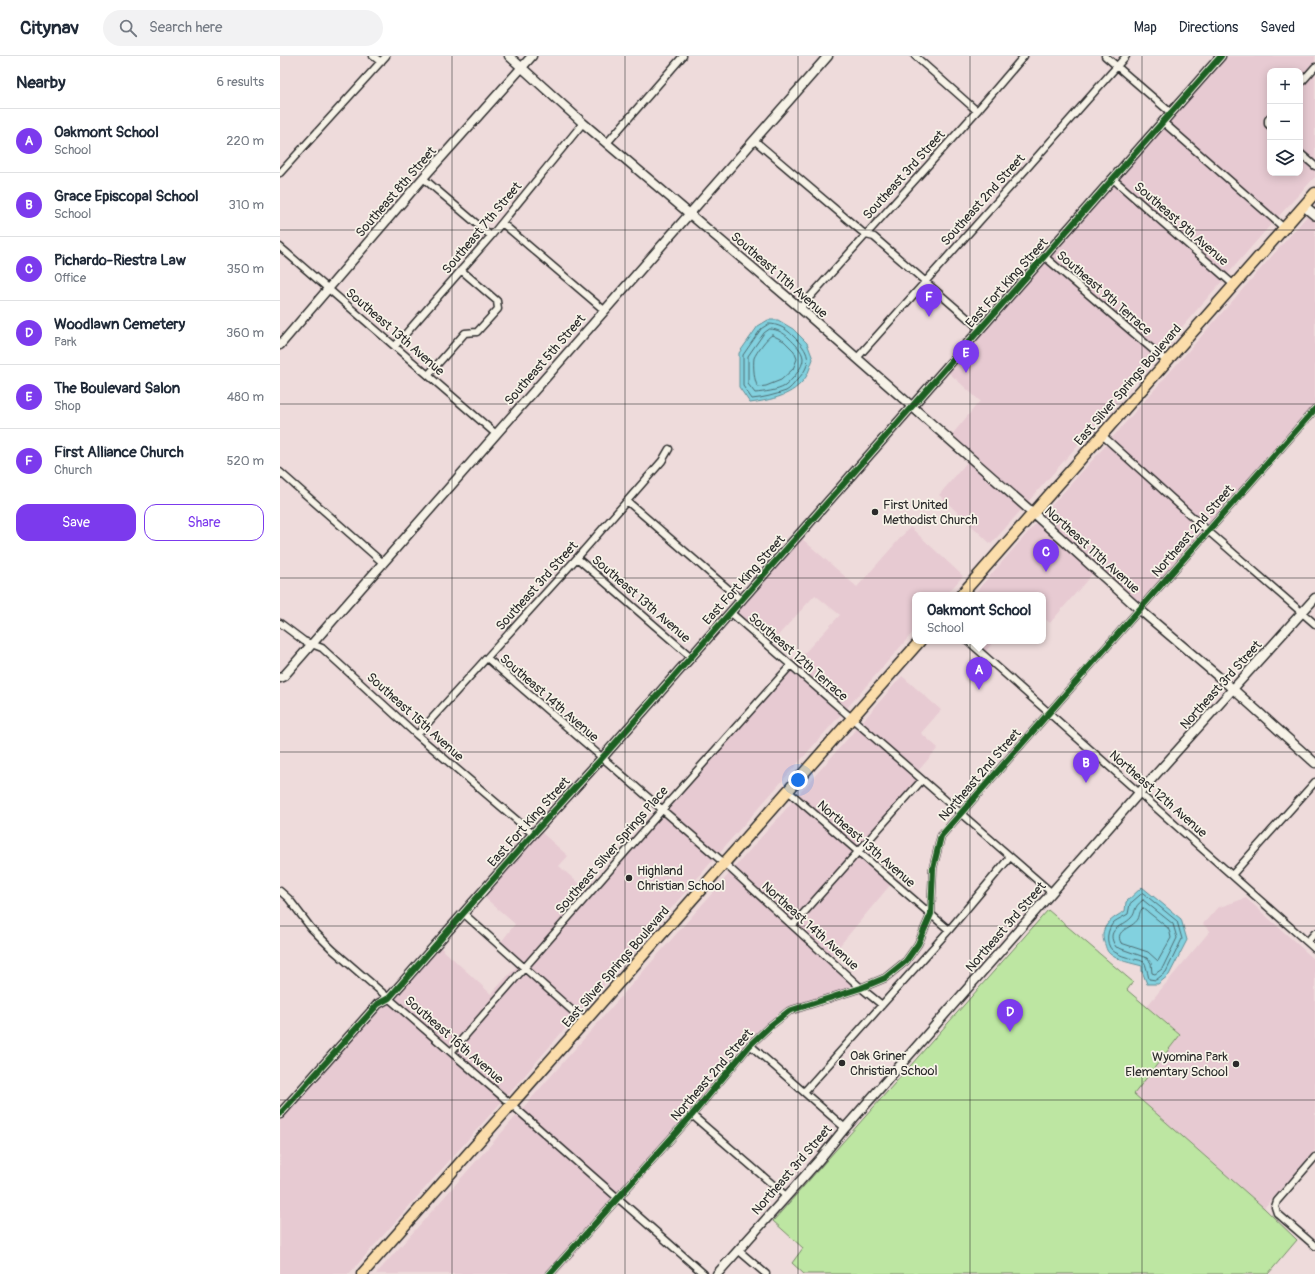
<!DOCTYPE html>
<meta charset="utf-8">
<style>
:root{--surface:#fff;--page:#f2f2f3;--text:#1f2937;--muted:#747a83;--line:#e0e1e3;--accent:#7c3aed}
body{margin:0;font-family:Pangolin,sans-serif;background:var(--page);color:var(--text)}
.controls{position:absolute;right:12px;top:12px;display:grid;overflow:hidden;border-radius:8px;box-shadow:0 2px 10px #0003}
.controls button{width:36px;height:36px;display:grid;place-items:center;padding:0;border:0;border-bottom:1px solid var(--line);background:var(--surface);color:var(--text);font:20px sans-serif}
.you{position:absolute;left:518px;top:724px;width:14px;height:14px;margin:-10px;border:3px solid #fff;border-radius:50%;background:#1a73e8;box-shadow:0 0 0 6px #1a73e833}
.badge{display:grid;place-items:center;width:26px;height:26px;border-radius:50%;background:var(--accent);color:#fff;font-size:13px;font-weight:700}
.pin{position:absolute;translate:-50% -33px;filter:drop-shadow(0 1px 2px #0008)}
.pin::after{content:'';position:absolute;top:21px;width:14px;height:12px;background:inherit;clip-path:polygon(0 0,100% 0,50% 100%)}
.popup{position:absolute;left:632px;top:536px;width:134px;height:52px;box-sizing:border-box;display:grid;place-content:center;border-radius:8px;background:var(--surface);filter:drop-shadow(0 1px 3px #0005);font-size:13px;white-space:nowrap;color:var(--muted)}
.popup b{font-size:15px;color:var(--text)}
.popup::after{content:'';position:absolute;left:50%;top:100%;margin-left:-8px;border:8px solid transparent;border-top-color:var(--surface)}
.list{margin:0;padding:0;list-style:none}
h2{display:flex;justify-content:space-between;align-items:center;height:52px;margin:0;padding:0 16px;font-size:17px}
h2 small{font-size:13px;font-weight:400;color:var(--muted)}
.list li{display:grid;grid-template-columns:26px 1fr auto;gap:12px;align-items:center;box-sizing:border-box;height:64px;padding:0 16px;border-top:1px solid var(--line)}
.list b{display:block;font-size:15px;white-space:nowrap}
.list p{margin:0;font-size:13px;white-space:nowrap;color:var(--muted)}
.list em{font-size:13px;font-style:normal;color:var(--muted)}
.actions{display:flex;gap:8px;padding:12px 16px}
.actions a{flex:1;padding:9px 0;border:1px solid var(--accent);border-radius:12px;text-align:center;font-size:14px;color:var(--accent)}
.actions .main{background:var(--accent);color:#fff}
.icon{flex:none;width:22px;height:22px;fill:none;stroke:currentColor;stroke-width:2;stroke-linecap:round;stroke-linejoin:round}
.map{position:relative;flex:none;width:1035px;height:1218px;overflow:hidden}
header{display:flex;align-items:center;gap:24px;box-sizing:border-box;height:56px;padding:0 20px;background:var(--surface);border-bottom:1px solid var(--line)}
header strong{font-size:19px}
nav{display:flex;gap:22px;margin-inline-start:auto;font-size:14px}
.search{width:280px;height:36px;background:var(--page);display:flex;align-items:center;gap:10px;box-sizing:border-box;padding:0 14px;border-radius:22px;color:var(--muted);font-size:15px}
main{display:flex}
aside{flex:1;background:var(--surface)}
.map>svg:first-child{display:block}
</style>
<header>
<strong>Citynav</strong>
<div class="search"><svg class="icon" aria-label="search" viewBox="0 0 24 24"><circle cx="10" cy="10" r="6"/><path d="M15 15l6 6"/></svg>Search here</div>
<nav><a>Map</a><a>Directions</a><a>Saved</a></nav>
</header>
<main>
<aside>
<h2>Nearby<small>6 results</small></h2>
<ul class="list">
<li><span class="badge">A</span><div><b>Oakmont School</b><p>School</p></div><em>220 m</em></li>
<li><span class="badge">B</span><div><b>Grace Episcopal School</b><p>School</p></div><em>310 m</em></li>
<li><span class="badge">C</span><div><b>Pichardo-Riestra Law</b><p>Office</p></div><em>350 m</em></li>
<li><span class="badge">D</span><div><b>Woodlawn Cemetery</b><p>Park</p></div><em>360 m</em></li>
<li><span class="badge">E</span><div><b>The Boulevard Salon</b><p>Shop</p></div><em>480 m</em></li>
<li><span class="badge">F</span><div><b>First Alliance Church</b><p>Church</p></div><em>520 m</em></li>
</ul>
<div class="actions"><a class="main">Save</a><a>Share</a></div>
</aside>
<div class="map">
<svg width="1035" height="1218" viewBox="0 0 1035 1218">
<rect width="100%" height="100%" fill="#eedbdb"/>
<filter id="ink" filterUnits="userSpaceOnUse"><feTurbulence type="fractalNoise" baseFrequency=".025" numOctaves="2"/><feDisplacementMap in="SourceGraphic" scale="8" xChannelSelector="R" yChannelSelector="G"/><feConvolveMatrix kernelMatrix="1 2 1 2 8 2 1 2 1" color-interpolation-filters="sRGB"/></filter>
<g filter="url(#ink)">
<path fill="#e7cad2" d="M 946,0 L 1035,0 L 1035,5 L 1020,22 L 1020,15 L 990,15 L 990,56 L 986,60 L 984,60 L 983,64 L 986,71 L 990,74 L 990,117 L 1020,117 L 1020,101 L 1035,114 L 1035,121 L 997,162 L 887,66 Z
M 1035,16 L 1035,106 L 1020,93 L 1020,33 Z
M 883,71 L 993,166 L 947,219 L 838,123 Z
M 833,128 L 943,224 L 880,296 L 770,201 Z
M 1029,158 L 1035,163 L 1035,347 L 928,471 L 831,383 Z
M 766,205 L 876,300 L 747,447 L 670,381 L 700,345 L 668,316 Z
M 827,388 L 924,475 L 859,548 L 762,460 Z
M 688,405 L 743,452 L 711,488 L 659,439 Z
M 758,465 L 814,516 L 770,567 L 763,561 L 763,539 L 693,539 Z
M 630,471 L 683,520 L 666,539 L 635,539 L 635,574 L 567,652 L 514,608 L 560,559 L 535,539 L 491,587 L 456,555 L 521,482 L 577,531 Z
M 693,585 L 714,585 L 705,596 Z
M 512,613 L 562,657 L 438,798 L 387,754 Z
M 622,620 L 661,654 L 641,677 L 658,692 L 637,716 L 582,666 Z
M 578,671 L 637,724 L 578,792 L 518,739 Z
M 514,744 L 574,796 L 512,864 L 454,812 Z
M 383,758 L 434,803 L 300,957 L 249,911 Z
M 260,775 L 288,800 L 279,810 L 306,834 L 315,824 L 244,906 L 221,886 L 235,868 L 203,840 Z
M 579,801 L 611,828 L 551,900 L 518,869 Z
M 450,817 L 575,930 L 508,952 L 487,968 L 470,985 L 410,1056 L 337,1137 L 242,1053 Z
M 966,842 L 1035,904 L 1035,1094 L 984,1152 L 854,1038 L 900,979 L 867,950 L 930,875 L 923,868 L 937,852 Z
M 159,890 L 211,938 L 238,909 L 240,911 L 170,991 L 114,942 Z
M 245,915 L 295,961 L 227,1040 L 175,995 Z
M 109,946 L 223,1044 L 69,1218 L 0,1218 L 0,1064 L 100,951 Z
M 238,1058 L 333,1142 L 265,1218 L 96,1218 Z
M 324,1163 L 278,1218 L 274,1218 Z"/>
<path fill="#bde6a2" stroke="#748866" d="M 768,854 L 853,926 L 847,934 L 900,979 L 854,1038 L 984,1152 L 1017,1184 L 988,1218 L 524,1218 L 512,1207 L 523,1192 L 493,1165 Z"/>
<path fill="#82d1df" stroke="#5f8f97" d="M 488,264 L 498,264 L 513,273 L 527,287 L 533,303 C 531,308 529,316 526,321 C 513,340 491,344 470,347 L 459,331 L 459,297 L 478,270 Z
M 862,831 L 901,863 L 907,884 L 889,919 L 878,928 L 867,928 L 862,915 L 862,910 C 852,907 838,905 830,898 C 826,895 826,890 824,886 C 819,870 833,862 845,855 L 846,846 Z"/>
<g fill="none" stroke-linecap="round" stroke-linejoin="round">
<path stroke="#4e6d73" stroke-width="1" d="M 489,268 C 498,268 507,273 513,280 C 529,295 534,307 517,324 C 514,328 510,333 506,335 C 495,339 483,342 472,343 L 463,330 L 463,299 L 481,273 Z
M 490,273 C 497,273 504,277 509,282 C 515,288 522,294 523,302 C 524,311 511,325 505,330 C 497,335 484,336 475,337 L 468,328 L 468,300 L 484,277 Z
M 492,279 L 504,285 L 514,295 L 517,303 L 513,313 L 501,324 L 486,330 L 478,331 C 474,326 473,309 474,302 C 476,297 487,281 492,279 Z
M 863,837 L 897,865 L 902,883 L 886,916 L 876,924 L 869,923 C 868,919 866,908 864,906 C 859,903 851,903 846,901 C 842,900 835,897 832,894 C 825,887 827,873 834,866 C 838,863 843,861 848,858 L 850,848 Z
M 863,844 L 893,868 L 897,882 L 882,913 L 875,918 L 872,917 L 871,907 L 867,902 L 836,891 C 824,873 842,871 851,862 C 857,856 852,852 863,844 Z
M 863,852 L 888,872 L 890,877 L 891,882 L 878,905 L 868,896 L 841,887 C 834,873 852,873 858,863 C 860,859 859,855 863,852 Z"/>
<defs>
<path id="minor" d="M 93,0 L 101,6
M 635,0 L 697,55
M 825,0 L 891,57
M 1020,28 L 1035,11
M 990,61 L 988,64 L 988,68 L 990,70
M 883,66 L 1004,172
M 474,84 L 581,175 L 586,179 L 594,181 L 700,273
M 327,87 L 403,0
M 1020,97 L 1035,110
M 0,117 L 106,0
M 143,122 L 211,180
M 833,123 L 954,229
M 222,167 L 324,254
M 0,191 L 216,378
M 765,201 L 886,305
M 520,252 L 697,55 L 744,0
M 115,290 L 211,180 L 303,67
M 577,302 L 748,111 L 846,0
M 148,319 L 185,277 L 197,276 L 218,253 L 217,245 L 181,214
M 822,379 L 928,475 L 1035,568
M 0,416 L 103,507
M 347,445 L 461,544
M 297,502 L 411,601
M 450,556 C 558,649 665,743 772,837
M 0,567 L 24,585 L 42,592 L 137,679 L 253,778
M 688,585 L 1035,893
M 207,602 L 444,807 L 581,932 L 602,949
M 137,679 L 297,502 L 382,405 L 389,393
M 508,735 L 669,874
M 952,819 L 1035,726
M 0,835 L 9,843 L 31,872 L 53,894 L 232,1049 L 424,1218
M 183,857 L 305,966
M 513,869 L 642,724
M 1027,886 L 1035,877
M 470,989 L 565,1072
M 171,996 L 382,754 L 511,609
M 524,1036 L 669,874 L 730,801
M 412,1059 L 506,1140
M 1035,1101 L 997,1145 L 995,1151 L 997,1157 L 1035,1190
M 458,1194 L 486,1218
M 270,1218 L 412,1059 L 470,989 L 490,970 L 509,955 L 581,932 L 605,922 L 626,905 L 638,888 L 651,858 L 653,812 L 661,780 L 1035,353"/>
<path id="tertiary" d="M 229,0 L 303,67 L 520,252 L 753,457 L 859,553 L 953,633 L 1035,707
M 0,289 L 143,122 L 252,0
M 0,622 L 3,621 L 548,0
M 0,1058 L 98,948 L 109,942 L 253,778 L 322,702 L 941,0
M 437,1218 L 539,1104 L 565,1072 L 860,736 L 1035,542"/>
<path id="secondary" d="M 1024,150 L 1035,159"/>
<path id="primary" d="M 681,539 L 1035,137
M 82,1218 L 640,585"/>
</defs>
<use href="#minor" stroke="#2b2b2b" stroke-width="9"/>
<use href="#tertiary" stroke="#2b2b2b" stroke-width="11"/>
<use href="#secondary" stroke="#2b2b2b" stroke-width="12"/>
<use href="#primary" stroke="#2b2b2b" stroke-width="13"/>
<use href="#minor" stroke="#f7f3e8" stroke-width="6"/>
<use href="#tertiary" stroke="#f7f3e8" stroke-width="8"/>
<use href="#secondary" stroke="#f7f3e8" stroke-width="9"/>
<use href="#primary" stroke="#fbddab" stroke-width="10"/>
<defs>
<path id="cycleway" d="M 0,1058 L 98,948 L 109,942 L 253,778 L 322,702 L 941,0
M 270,1218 L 412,1059 L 470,989 L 490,970 L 509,955 L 581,932 L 605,922 L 626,905 L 638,888 L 651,858 L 653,812 L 661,780 L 1035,353"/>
</defs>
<use href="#cycleway" stroke="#f7f3e8" stroke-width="8"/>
<use href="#cycleway" stroke="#1b5e20" stroke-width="6"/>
</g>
</g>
<path fill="none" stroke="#2b2b2b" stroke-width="1" stroke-opacity="0.55" d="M 172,0 L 172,1218M 345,0 L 345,1218M 518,0 L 518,1218M 690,0 L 690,1218M 862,0 L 862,1218M 0,174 L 1035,174M 0,348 L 1035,348M 0,522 L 1035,522M 0,696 L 1035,696M 0,870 L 1035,870M 0,1044 L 1035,1044"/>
<g fill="#2b2b2b" stroke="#f7f3e8" stroke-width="1.5">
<circle cx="595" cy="456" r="4"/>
<circle cx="349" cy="822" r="4"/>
<circle cx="562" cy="1007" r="4"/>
<circle cx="956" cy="1008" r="4"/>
</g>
<g text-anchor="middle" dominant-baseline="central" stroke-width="3.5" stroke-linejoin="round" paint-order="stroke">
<g font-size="13" fill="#2b2b2b" stroke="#f7f3e8">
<text transform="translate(624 119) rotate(-48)">Southeast 3rd Street</text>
<text transform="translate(116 136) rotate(-49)">Southeast 8th Street</text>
<text transform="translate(703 144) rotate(-48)">Southeast 2nd Street</text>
<text transform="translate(901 168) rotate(41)">Southeast 9th Avenue</text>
<text transform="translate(202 172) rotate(-50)">Southeast 7th Street</text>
<text transform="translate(499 219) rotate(41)">Southeast 11th Avenue</text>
<text transform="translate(727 227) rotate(-48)">East Fort King Street</text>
<text transform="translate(824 237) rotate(41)">Southeast 9th Terrace</text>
<text transform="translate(115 276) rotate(41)">Southeast 13th Avenue</text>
<text transform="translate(265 304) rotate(-49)">Southeast 5th Street</text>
<text transform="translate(848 329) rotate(-49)">East Silver Springs Boulevard</text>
<text transform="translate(913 475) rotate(-49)">Northeast 2nd Street</text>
<text transform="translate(812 494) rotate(42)">Northeast 11th Avenue</text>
<text transform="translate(464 524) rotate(-48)">East Fort King Street</text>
<text transform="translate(257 530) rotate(-48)">Southeast 3rd Street</text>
<text transform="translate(361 543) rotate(41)">Southeast 13th Avenue</text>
<text transform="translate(518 601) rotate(41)">Southeast 12th Terrace</text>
<text transform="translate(941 629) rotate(-48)">Northeast 3rd Street</text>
<text transform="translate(269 642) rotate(41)">Southeast 14th Avenue</text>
<text transform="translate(135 661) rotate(42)">Southeast 15th Avenue</text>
<text transform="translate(700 719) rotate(-49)">Northeast 2nd Street</text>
<text transform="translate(878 738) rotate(41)">Northeast 12th Avenue</text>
<text transform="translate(249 766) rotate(-48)">East Fort King Street</text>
<text transform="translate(586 788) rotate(41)">Northeast 13th Avenue</text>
<text transform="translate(332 794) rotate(-49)">Southeast Silver Springs Place</text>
<text transform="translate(530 870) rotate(42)">Northeast 14th Avenue</text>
<text transform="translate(726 871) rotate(-49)">Northeast 3rd Street</text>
<text transform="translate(336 911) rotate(-49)">East Silver Springs Boulevard</text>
<text transform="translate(174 984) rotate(41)">Southeast 16th Avenue</text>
<text transform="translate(432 1019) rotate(-49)">Northeast 2nd Street</text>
<text transform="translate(512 1114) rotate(-49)">Northeast 3rd Street</text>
</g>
<g font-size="13" fill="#2b2b2b" stroke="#f7f3e8" text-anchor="start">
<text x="603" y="449">First United<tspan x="603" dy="15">Methodist Church</tspan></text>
<text x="357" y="815">Highland<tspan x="357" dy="15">Christian School</tspan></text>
<text x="570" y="1000">Oak Griner<tspan x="570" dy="15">Christian School</tspan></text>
<text x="948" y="1001" text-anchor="end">Wyomina Park<tspan x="948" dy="15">Elementary School</tspan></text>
</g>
</g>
</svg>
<div class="controls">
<button>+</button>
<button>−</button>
<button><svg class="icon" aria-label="layers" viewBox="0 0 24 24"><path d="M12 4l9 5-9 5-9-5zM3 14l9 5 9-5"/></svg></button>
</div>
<div class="you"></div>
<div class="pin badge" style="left:699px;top:634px">A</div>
<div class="popup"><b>Oakmont School</b>School</div>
<div class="pin badge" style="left:806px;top:727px">B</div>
<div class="pin badge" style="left:766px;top:516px">C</div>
<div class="pin badge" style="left:730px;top:976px">D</div>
<div class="pin badge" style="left:686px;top:317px">E</div>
<div class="pin badge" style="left:649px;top:261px">F</div>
</div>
</main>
